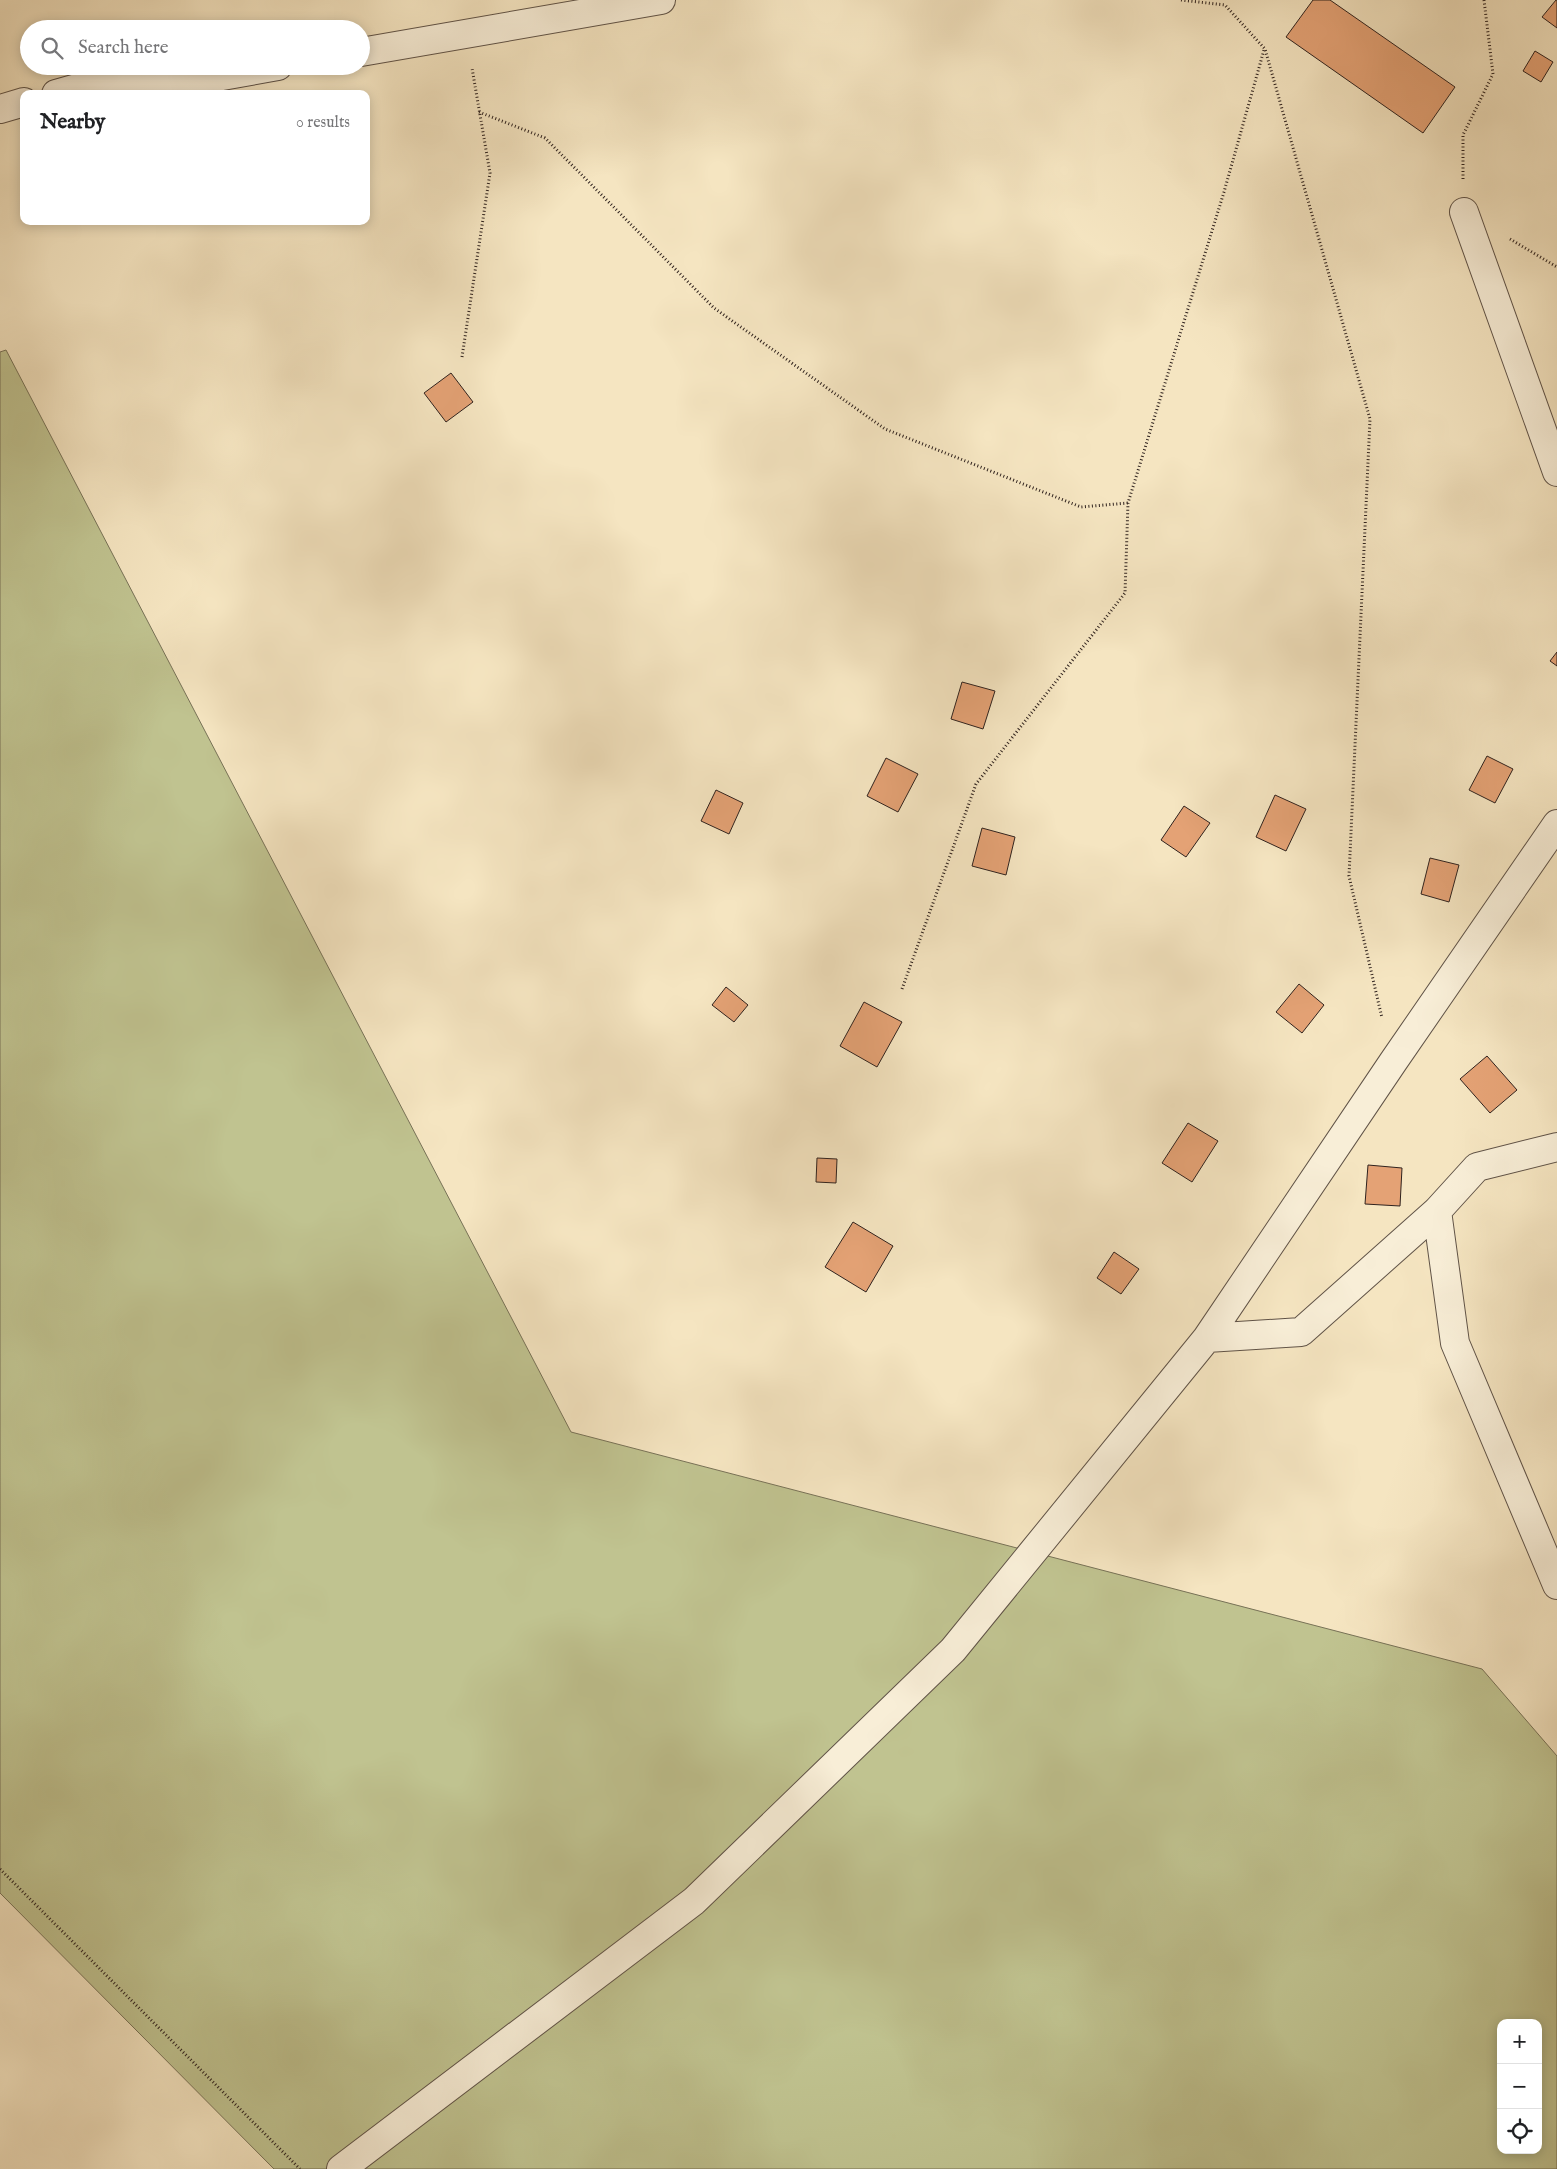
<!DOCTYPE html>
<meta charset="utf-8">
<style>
:root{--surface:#fff;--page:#f6f6f6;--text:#202124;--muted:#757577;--line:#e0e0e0}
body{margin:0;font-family:"IM FELL English",serif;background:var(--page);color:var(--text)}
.controls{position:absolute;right:15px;bottom:15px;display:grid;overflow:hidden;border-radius:10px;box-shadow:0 2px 12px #0003}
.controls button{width:45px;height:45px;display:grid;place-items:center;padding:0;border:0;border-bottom:1px solid var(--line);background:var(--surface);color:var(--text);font:25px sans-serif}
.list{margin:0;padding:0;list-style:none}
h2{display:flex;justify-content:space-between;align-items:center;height:65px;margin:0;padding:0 20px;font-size:21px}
h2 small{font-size:16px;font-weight:400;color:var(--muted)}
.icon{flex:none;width:28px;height:28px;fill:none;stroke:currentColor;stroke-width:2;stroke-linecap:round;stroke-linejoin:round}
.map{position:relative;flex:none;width:1557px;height:2169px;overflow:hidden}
.search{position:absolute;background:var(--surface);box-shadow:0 2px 12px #0003;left:20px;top:20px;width:350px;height:55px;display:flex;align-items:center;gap:12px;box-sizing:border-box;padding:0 18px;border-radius:28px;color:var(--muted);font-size:19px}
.panel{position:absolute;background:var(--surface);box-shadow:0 2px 12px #0003;left:20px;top:90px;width:350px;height:135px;border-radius:10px}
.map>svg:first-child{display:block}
</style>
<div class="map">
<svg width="1557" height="2169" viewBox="0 0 1557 2169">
<rect width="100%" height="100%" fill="#f5e5c1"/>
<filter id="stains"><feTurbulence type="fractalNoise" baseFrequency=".004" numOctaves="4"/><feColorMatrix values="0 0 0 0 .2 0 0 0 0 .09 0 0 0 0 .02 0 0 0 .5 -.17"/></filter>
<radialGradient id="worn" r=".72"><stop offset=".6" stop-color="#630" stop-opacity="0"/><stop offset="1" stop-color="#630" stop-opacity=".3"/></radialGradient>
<path fill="#c0c390" stroke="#787257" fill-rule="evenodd" d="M 6,350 L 571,1432 L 1482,1669 L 1557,1756 L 1557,2169 L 274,2169 L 0,1893 L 0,352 ZM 1501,2023 L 1538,2023 L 1538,2150 L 1501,2150 Z"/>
<path fill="#e4a275" stroke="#2f221e" d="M 1313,0 L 1330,0 L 1455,87 L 1423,133 L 1286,37 Z
M 1556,0 L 1557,0 L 1557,28 L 1542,17 Z
M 1535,51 L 1553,62 L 1541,82 L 1523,71 Z
M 451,373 L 473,402 L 446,422 L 424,393 Z
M 1557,652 L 1557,666 L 1550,661 Z
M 962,682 L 995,691 L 983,729 L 951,719 Z
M 1487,756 L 1513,769 L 1495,803 L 1469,790 Z
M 886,758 L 918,774 L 898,812 L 867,796 Z
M 716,790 L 743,803 L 729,834 L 701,821 Z
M 1275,795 L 1306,809 L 1286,851 L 1256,837 Z
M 1184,806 L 1210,823 L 1186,857 L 1161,840 Z
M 982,828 L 1015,837 L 1006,875 L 972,866 Z
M 1430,858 L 1459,865 L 1449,902 L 1421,894 Z
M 1299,984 L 1324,1005 L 1302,1033 L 1276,1012 Z
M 726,987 L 748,1005 L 734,1022 L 712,1005 Z
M 864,1002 L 902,1022 L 877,1067 L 840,1046 Z
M 1487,1056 L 1517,1090 L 1490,1113 L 1460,1079 Z
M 1188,1123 L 1218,1141 L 1192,1182 L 1162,1163 Z
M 817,1158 L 837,1159 L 836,1183 L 816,1182 Z
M 1368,1165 L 1402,1168 L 1400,1206 L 1365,1204 Z
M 853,1222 L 893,1246 L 866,1292 L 825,1267 Z
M 1114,1252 L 1139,1269 L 1121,1294 L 1097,1278 Z"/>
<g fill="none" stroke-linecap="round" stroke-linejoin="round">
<defs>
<path id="minor" d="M 361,52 L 661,0
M 56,94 L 109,79 L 194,81 L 278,66
M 0,109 L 24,102
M 1464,212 L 1557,472
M 1437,1211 L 1455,1343 L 1557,1585
M 1207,1338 L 1301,1332 L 1437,1211 L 1477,1167 L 1557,1147
M 341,2169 L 694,1901 L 953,1650 L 1207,1338 L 1393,1062 L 1557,824"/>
</defs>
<use href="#minor" stroke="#605347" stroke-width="30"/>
<path stroke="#2f221e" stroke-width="3" stroke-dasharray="1 2.5" stroke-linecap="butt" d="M 1181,0 L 1225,5 L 1265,49 L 1370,419 L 1349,876 L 1382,1018
M 479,112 L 545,138 L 714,308 L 885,429 L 1081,507 L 1128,503
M 1463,179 L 1463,135 L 1493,74 L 1484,0
M 1510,239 L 1557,267
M 462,357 L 490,173 L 472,68
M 902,989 L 976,784 L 1125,593 L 1128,503 L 1224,192 L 1264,50
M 0,1869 L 300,2169"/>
<use href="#minor" stroke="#f8eed7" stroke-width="28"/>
</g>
<rect width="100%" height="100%" filter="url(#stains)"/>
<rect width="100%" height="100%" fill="url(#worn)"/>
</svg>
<div class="controls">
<button>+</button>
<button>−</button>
<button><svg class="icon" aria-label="locate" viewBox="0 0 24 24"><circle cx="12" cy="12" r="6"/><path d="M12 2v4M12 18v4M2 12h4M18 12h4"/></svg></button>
</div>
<div class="search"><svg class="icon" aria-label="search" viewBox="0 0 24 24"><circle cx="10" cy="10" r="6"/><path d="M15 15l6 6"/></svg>Search here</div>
<section class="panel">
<h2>Nearby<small>0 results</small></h2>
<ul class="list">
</ul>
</section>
</div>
